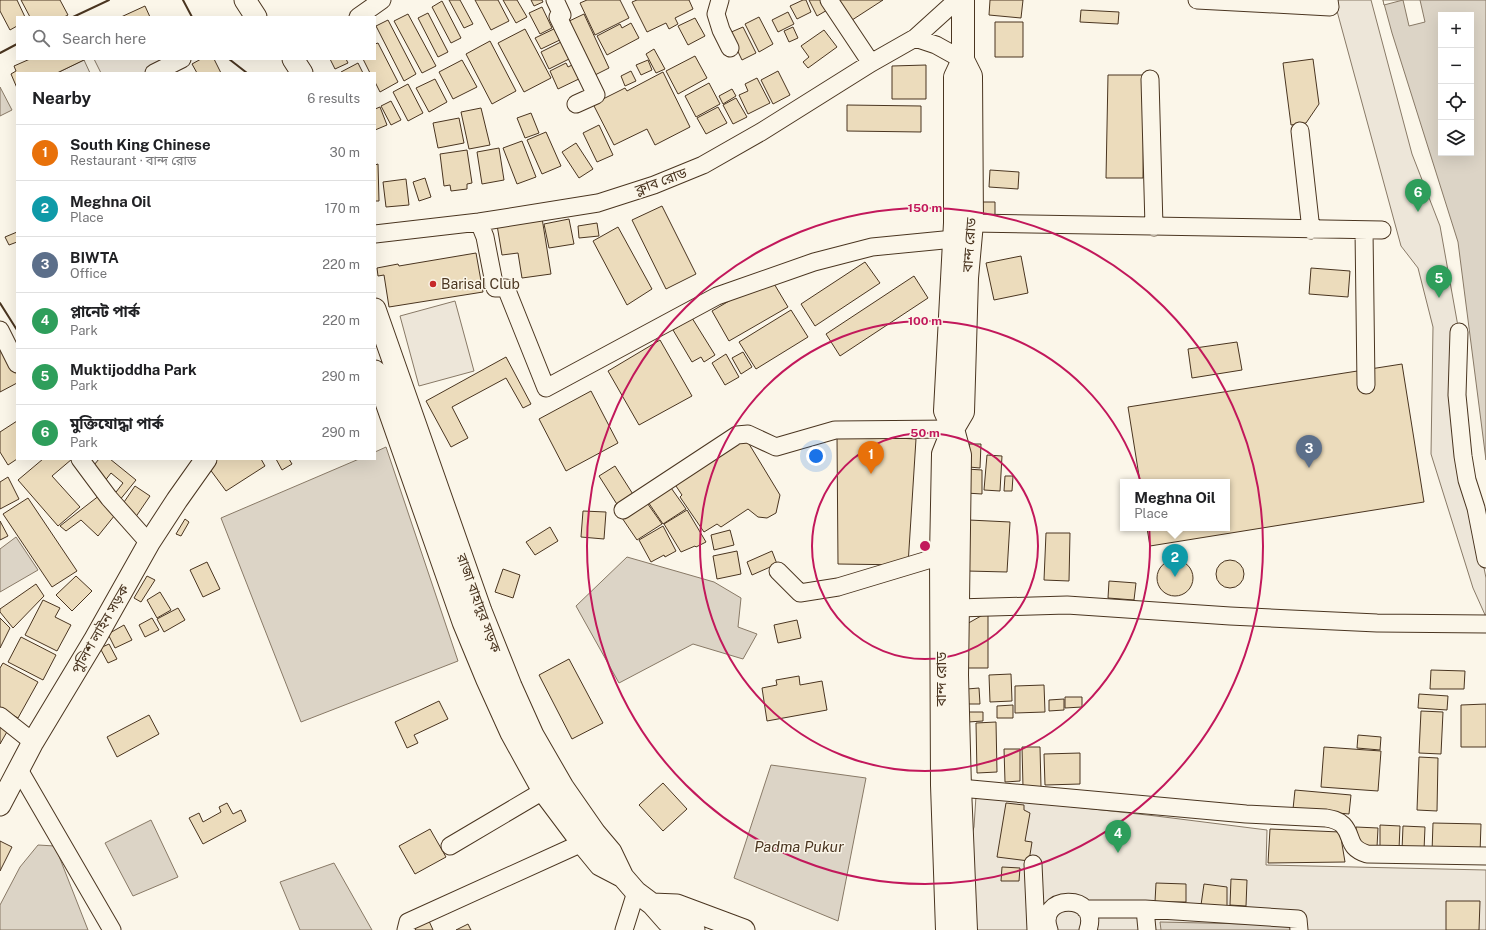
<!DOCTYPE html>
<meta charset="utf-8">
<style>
:root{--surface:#fff;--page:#f2f2f2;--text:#202124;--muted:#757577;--line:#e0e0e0;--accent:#0b8043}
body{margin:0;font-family:"Public Sans","Noto Sans Bengali",sans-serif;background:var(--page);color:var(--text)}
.controls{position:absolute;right:12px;top:12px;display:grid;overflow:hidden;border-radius:0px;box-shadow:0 4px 16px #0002}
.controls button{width:36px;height:36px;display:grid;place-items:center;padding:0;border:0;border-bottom:1px solid var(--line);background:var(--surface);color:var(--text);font:20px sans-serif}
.you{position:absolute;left:816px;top:456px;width:14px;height:14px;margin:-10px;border:3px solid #fff;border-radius:50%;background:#1a73e8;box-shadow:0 0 0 6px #1a73e833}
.badge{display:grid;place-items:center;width:26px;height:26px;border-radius:50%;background:var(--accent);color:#fff;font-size:13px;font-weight:700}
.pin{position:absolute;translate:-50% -33px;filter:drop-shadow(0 1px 2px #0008)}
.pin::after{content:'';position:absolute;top:21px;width:14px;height:12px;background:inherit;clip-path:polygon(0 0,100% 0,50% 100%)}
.popup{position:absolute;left:1120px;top:479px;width:110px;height:52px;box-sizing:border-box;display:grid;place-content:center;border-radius:0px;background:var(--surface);filter:drop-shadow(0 1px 3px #0005);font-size:13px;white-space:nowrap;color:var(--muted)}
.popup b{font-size:15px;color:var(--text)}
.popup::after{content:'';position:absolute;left:50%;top:100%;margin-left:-8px;border:8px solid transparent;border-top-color:var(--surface)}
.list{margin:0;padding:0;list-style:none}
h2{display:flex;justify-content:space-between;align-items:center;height:52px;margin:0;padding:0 16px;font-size:17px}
h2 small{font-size:13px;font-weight:400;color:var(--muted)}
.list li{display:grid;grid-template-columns:26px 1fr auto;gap:12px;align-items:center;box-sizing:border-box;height:56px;padding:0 16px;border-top:1px solid var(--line)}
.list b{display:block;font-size:15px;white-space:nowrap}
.list p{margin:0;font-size:13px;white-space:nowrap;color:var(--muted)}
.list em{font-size:13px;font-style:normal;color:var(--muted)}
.icon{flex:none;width:22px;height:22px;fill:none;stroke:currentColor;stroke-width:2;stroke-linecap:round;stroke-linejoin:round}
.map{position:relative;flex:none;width:1486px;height:930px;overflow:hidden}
.search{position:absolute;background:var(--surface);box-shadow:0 4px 16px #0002;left:16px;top:16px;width:360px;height:44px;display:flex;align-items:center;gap:10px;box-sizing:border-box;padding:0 14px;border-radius:0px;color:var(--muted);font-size:15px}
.panel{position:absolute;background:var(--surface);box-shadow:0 4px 16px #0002;left:16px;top:72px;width:360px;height:388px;border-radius:0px}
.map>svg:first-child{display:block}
</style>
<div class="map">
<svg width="1486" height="930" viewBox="0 0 1486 930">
<rect width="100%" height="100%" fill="#fbf6e9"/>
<path fill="#ede6d9" stroke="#887966" d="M 1334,0 L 1371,0 L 1412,154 L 1440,226 L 1459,332 L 1459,439 L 1486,578 L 1486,617 L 1473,588 L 1431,454 L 1433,327 L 1418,268 L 1401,246 Z
M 94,59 L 166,59 L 146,73 L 101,73 Z
M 84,60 L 90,73 L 57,73 Z
M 455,301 L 474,371 L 419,386 L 400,316 Z
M 976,796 L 1156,816 L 1267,830 L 1266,865 L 1486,870 L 1486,930 L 974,930 L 970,840 L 974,827 Z"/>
<path fill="#dcd4c6" stroke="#887966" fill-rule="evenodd" d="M 1383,0 L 1486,0 L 1486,460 L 1458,242 L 1392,33 ZM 1441,15 L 1471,15 L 1471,153 L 1441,153 Z
M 0,87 L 12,110 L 0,116 Z
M 386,447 L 458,661 L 301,722 L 221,518 L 359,459 L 375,459 L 375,452 Z
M 16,537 L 38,570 L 0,592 L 0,549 Z
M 627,557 L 714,582 L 741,598 L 738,627 L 757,634 L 743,659 L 693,644 L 619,683 L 576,606 Z
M 771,765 L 866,778 L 838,921 L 734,878 Z
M 151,820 L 178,877 L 133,896 L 105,843 Z
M 38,845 L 55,846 L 88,930 L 0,930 L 0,905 L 20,867 Z
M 334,863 L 372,930 L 300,930 L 280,882 Z
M 1160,922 L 1291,925 L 1291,930 L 1161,930 Z"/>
<path fill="#fbf6e9" stroke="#887966" d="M 1383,0 L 1420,0 L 1425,22 L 1409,26 L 1403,0 L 1384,5 Z"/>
<path fill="#ecdcbc" stroke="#4a3520" d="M 0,0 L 17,0 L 25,17 L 17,17 L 17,26 L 10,30 L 0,11 Z
M 21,0 L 60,0 L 68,15 L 64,17 L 30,17 Z
M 449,0 L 460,0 L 473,24 L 464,28 Z
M 475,0 L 498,0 L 509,21 L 491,30 Z
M 503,0 L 517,0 L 527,17 L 516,23 Z
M 531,0 L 542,0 L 543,2 L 534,6 Z
M 587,0 L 620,0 L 629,18 L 595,35 L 580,3 Z
M 637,0 L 689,0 L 693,9 L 675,18 L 678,24 L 669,29 L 666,23 L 647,32 L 632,2 Z
M 803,0 L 806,0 L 811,12 L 797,19 L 790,6 Z
M 809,0 L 825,0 L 829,9 L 817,16 Z
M 835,0 L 883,0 L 849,22 Z
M 990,0 L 1023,0 L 1021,18 L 989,15 Z
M 442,1 L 461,38 L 451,43 L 432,7 Z
M 145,6 L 150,17 L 121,17 Z
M 542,7 L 552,28 L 540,34 L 529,13 Z
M 1081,10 L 1119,12 L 1118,24 L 1080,22 Z
M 788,12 L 794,24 L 778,32 L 772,20 Z
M 428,13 L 448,52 L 438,57 L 418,18 Z
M 408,14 L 436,66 L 422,73 L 394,21 Z
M 584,14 L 609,68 L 589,78 L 563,24 Z
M 759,17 L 773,44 L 759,52 L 745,24 Z
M 695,18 L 705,36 L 688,45 L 678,26 Z
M 388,20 L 416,74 L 404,81 L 376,26 Z
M 995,22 L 1023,22 L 1023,57 L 995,57 Z
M 631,23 L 639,38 L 607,55 L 597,36 L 620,24 L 622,28 Z
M 558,27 L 564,38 L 541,49 L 535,38 Z
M 743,27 L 756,53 L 742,60 L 729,33 Z
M 793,27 L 798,38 L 789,42 L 784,31 Z
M 525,29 L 551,78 L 524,92 L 498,43 Z
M 824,30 L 837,47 L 808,68 L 803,62 L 809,57 L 801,46 Z
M 565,40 L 573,57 L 549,69 L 541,52 Z
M 490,41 L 516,91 L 492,104 L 466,54 Z
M 378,43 L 398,82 L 380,92 L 375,82 L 375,73 L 370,73 L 363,59 L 375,59 L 375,44 Z
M 654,49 L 665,69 L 656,73 L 646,54 Z
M 695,56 L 707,78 L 678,94 L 666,71 Z
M 30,59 L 86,59 L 57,73 L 17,73 L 17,88 L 11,74 L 16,71 L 14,66 Z
M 201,59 L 214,59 L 221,73 L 197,73 L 192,64 Z
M 330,59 L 346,59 L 348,63 L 335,69 Z
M 1313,59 L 1319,104 L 1306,123 L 1291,125 L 1283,63 Z
M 462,60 L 477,87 L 453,99 L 439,72 Z
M 648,60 L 652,70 L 641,75 L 636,65 Z
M 358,63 L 363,73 L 342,73 L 341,72 Z
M 566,63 L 568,67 L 576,63 L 583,77 L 558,89 L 550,71 Z
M 926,65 L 926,99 L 892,99 L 892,66 Z
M 631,71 L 636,81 L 625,86 L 621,76 Z
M 778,71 L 790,95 L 773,104 L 761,80 Z
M 663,72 L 690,127 L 655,145 L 647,129 L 614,145 L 593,104 L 625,88 L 627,91 Z
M 1108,75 L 1144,75 L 1143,178 L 1106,178 Z
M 757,78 L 770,103 L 748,114 L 739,95 L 748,91 L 745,84 Z
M 435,79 L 447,102 L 429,112 L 416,88 Z
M 709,83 L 720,104 L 696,117 L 685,96 Z
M 408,84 L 423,113 L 408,121 L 393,92 Z
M 732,89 L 736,96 L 723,104 L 719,96 Z
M 736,98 L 747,117 L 733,124 L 723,105 Z
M 391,101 L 401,120 L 391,125 L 381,106 Z
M 847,105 L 921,106 L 921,132 L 847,131 Z
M 380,107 L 387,125 L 375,130 L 375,109 Z
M 718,107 L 727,123 L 706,134 L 697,118 Z
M 481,108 L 490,145 L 469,149 L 461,112 Z
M 531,113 L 539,133 L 525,138 L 517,118 Z
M 459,118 L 464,143 L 438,148 L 433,123 Z
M 599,125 L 613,155 L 597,162 L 583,133 Z
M 546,132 L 561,166 L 542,174 L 527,140 Z
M 522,141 L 536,177 L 517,184 L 503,148 Z
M 576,143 L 593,169 L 579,178 L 562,152 Z
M 499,148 L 504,180 L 482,184 L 477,152 Z
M 467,150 L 472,183 L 467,184 L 467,189 L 451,191 L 450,185 L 444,186 L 440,154 Z
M 378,164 L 379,201 L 375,201 L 375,165 Z
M 990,170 L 1019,172 L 1018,189 L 989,187 Z
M 425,178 L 431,197 L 419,201 L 413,182 Z
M 406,179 L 409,205 L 386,207 L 383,182 Z
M 980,202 L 995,202 L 995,220 L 980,220 Z
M 662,206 L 696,274 L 666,289 L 632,220 Z
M 542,218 L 551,274 L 522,278 L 518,253 L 502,255 L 497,225 Z
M 569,219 L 574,244 L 549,248 L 544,224 Z
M 597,223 L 599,236 L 579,238 L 578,226 Z
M 618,227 L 652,289 L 627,305 L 593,241 Z
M 17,232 L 17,242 L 9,245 L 5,237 Z
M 476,253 L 483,292 L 389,307 L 384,275 L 378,276 L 377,268 L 398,264 L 399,266 Z
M 1021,256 L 1028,293 L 994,300 L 986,263 Z
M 865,262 L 880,283 L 815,326 L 801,304 Z
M 1311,268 L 1350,271 L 1348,297 L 1309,294 Z
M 914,276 L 928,298 L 840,356 L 826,334 Z
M 770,277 L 788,307 L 729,341 L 712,311 Z
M 791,310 L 808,337 L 756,369 L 739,342 Z
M 692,318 L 715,355 L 704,362 L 701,357 L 692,362 L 673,330 Z
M 660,340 L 692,396 L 639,425 L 608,371 Z
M 0,341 L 17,374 L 17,383 L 0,392 Z
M 1237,342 L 1242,370 L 1192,378 L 1188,349 Z
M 743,352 L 752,367 L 741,374 L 732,358 Z
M 726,354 L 739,377 L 725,385 L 712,363 Z
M 506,357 L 531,404 L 523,408 L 506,378 L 452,407 L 468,438 L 451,447 L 426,401 Z
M 1402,364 L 1424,502 L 1150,546 L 1147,528 L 1227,528 L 1227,482 L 1140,482 L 1128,407 Z
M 591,391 L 618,443 L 566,471 L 539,419 Z
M 17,421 L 17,459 L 8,465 L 0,452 L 0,432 Z
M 837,435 L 916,439 L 908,565 L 838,564 Z
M 746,439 L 780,495 L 776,513 L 767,518 L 758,517 L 748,509 L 721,527 L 717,524 L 704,532 L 680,497 L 682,495 L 674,483 Z
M 969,444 L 981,444 L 980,468 L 969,467 Z
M 987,455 L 1002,456 L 1000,491 L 984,490 Z
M 43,459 L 72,459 L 52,476 L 80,507 L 58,526 L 18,480 Z
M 99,459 L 110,459 L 136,480 L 119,501 L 113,496 L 123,483 L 111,473 L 104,482 L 89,471 Z
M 218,459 L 261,459 L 265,466 L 226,491 L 209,468 Z
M 276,459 L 289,459 L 292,464 L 282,470 Z
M 615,466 L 636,499 L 620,509 L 599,476 Z
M 967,469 L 982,470 L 982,494 L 966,493 Z
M 1005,476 L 1013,476 L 1012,491 L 1004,491 Z
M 8,477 L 19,499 L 0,509 L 0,482 Z
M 669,485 L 686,509 L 663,524 L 646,499 Z
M 135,486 L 150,496 L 135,518 L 120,508 Z
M 100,495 L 119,510 L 98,536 L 81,520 L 66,531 L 60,526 Z
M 28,498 L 77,571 L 52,587 L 3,514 Z
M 645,500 L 662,524 L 637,540 L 620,515 Z
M 687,510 L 706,542 L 696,547 L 695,546 L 681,552 L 664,524 Z
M 583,511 L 606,512 L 604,539 L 581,537 Z
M 185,519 L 189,522 L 181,536 L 176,534 Z
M 969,520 L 1010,522 L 1007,572 L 967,571 Z
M 0,521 L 8,536 L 0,540 Z
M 663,526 L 676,551 L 665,557 L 664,555 L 651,562 L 639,540 Z
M 550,527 L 558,541 L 535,555 L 526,542 Z
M 730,530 L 734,545 L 714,550 L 711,535 Z
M 1046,533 L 1070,533 L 1069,581 L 1044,580 Z
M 737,551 L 741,574 L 717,579 L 713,556 Z
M 772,551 L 777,564 L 752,575 L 747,562 Z
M1216 574a14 14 0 1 1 28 0a14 14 0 1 1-28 0Z
M1157 578a18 18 0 1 1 36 0a18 18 0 1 1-36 0Z
M 207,562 L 220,589 L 203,597 L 190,570 Z
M 503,569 L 520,575 L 513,598 L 495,592 Z
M 76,576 L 92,591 L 72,611 L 56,595 Z
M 147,576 L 155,580 L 141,602 L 134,598 Z
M 1109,581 L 1136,583 L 1134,600 L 1108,598 Z
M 36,584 L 44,596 L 13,628 L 0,612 L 0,609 Z
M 160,592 L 171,610 L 157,618 L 147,600 Z
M 43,600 L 60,608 L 55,617 L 71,625 L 57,651 L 25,635 Z
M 178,608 L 185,620 L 164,632 L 157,619 Z
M 988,612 L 988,668 L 965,668 L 965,625 Z
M 0,618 L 10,628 L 0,648 Z
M 152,618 L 159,630 L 145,637 L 139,625 Z
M 797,620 L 801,638 L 778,643 L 774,625 Z
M 124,625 L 132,640 L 115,648 L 108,634 Z
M 21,637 L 56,655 L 43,680 L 8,662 Z
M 109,644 L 117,659 L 108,663 L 100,648 Z
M 569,659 L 603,723 L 572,739 L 539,675 Z
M 3,663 L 38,682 L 18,718 L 0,708 L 0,668 Z
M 1431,670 L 1465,671 L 1464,689 L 1430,689 Z
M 1011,674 L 1012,701 L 990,702 L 989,675 Z
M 799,676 L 800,685 L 822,681 L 827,710 L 767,721 L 762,688 L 777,685 L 776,680 Z
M 1044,685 L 1045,712 L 1015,713 L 1015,686 Z
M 979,688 L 980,704 L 968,704 L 967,689 Z
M 1419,694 L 1448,696 L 1447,710 L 1418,708 Z
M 1065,697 L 1082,697 L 1082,707 L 1065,708 Z
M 1064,699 L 1064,710 L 1049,711 L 1049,700 Z
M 439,701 L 448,719 L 414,735 L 418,743 L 407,748 L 395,722 Z
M 1486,704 L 1486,747 L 1461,747 L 1461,705 Z
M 1013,705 L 1013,718 L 997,718 L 997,706 Z
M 1421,711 L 1443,712 L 1441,754 L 1419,753 Z
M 967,712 L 983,712 L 983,721 L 968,722 Z
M 149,715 L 159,734 L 117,757 L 107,737 Z
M 996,722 L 997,772 L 977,773 L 976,723 Z
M 0,725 L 8,730 L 0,744 Z
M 1358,735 L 1381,737 L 1380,750 L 1357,748 Z
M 1022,747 L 1040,747 L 1041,787 L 1023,787 Z
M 1324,747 L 1381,751 L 1378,791 L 1321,787 Z
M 1004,749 L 1020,749 L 1020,781 L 1005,782 Z
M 1080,753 L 1080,784 L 1045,785 L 1044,754 Z
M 1419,757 L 1438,758 L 1437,811 L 1417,810 Z
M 663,783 L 687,809 L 663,831 L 639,805 Z
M 1295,790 L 1351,795 L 1349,814 L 1293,809 Z
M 227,803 L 233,814 L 241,810 L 246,821 L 203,844 L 189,818 L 199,813 L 203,822 L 221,812 L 219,807 Z
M 1006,803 L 1024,805 L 1024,810 L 1030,813 L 1025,841 L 1032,842 L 1029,861 L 997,857 Z
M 1433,823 L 1481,824 L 1480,853 L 1432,852 Z
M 1380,825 L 1400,826 L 1399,849 L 1380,849 Z
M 1403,826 L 1425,827 L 1424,850 L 1402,850 Z
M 1356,827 L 1378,828 L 1377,847 L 1356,847 Z
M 430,829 L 446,857 L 415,874 L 399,846 Z
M 1270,829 L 1340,832 L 1345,862 L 1268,863 Z
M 0,841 L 12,847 L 0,871 Z
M 1002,867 L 1020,868 L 1019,881 L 1001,881 Z
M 1231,879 L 1247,880 L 1246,906 L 1230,905 Z
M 1156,883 L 1186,884 L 1186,902 L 1155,902 Z
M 1204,884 L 1227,887 L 1227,907 L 1201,905 Z
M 1446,901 L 1480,901 L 1479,930 L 1446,930 Z
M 429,921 L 433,930 L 413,930 L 413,929 Z
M 468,924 L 471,930 L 456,930 Z"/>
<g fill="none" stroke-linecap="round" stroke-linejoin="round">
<defs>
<path id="minor" d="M 555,0 L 562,15 L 558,17 L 596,95 L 576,104
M 720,0 L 716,14 L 721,30 L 730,48
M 829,0 L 871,63
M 1197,0 L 1330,7 L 1329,0
M 358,17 L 382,0
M 915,38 L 936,45 L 963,60
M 154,73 L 182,59
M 1150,79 L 1154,227
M 1300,131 L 1311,230
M 479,222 L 485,237 L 495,288 L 506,288 L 546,388 L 717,296 L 814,262 L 872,247 L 954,239
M 972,223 L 1382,230
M 1364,230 L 1366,385
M 375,234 L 479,222 L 598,203 L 654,185 L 703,165 L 761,132 L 871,63 L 915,38 L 957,0
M 0,330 L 17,364
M 1459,332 L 1457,395 L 1463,456 L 1467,480 L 1476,508 L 1486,559
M 80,459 L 109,498 L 149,543
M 623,510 L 737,435 L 748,434 L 776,447 L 835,430 L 953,429
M 778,571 L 800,593 L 838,587 L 941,556
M 957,608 L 1067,605 L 1230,616 L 1377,623 L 1486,624
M 0,716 L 33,742
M 18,768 L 112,930
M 960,788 L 1246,814 L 1326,818 C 1332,819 1338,820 1343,825 C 1354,837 1346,847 1367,854 L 1486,856
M 450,846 L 543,791
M 1033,864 L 1036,930
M 1085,909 L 1145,909
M 406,930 L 408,922 L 582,843
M 624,930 L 636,892
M 1049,930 C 1035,894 1101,892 1088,930
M 1147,930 L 1145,909 L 1298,919 L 1299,930"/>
<path id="major" d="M 245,0 L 256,17
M 293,59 L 302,73
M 375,309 L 481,611 L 511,686 L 533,735 L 563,787 L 595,833 L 611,852 L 623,877 L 636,892 L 652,904 L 667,921 L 694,930
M 375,371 L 463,622 L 487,680 L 511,733 L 543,791 L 582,843 L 600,865 L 623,877
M 0,805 L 33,742 L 95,639 L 149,543 L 177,500 L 206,459
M 652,904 L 677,905 L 744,930"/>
<path id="highway" d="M 963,60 L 971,76 L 972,223 L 967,278 L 963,412 L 953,429 L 960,455 L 957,675 L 960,788 L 966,930
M 947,930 L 942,785 L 941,556 L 943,454 L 953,429 L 945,411 L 955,223 L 955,77 L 963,60 L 963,0"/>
</defs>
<use href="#minor" stroke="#4a3520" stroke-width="19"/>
<use href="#major" stroke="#4a3520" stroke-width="23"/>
<use href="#highway" stroke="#4a3520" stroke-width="24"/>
<use href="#minor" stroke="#fbf6e9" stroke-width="17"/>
<use href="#major" stroke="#fbf6e9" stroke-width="21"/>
<use href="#highway" stroke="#fbf6e9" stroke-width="22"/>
<path stroke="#4a3520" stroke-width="2" d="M 183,0 L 192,17
M 73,17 L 109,0
M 0,53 L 17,44
M 229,59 L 247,73
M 0,303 L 17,330"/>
</g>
<g fill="none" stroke="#c2185b" stroke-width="2">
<circle cx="925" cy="546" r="113"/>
<circle cx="925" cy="546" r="225"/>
<circle cx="925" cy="546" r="338"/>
</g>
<circle fill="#c62828" stroke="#fbf6e9" stroke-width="1.5" cx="433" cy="284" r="4"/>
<g text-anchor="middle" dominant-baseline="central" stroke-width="3" stroke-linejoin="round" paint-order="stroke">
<g font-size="14" fill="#4a3520" stroke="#fbf6e9">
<text transform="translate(661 181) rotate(-20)">ক্লাব রোড</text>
<text transform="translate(969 245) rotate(-86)">বান্দ রোড</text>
<text transform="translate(479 603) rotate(70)">রাজা বাহাদুর সড়ক</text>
<text transform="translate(100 629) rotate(-60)">পুলিশ লাইন সড়ক</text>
<text transform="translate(941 679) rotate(-90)">বান্দ রোড</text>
</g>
<g font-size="14" fill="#4a3520" stroke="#fbf6e9" text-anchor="start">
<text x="441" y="284">Barisal Club</text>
</g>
<g font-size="15" font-style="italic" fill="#4a3520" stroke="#fbf6e9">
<text x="799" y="846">Padma Pukur</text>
</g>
</g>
<circle cx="925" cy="546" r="6" fill="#c2185b" stroke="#fbf6e9" stroke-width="2"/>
<g font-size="12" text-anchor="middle" font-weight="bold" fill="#c2185b" stroke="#fbf6e9" stroke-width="3" stroke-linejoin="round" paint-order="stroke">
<text x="925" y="212">150 m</text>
<text x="925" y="325">100 m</text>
<text x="925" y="437">50 m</text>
</g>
</svg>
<div class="controls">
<button>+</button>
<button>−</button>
<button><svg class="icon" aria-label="locate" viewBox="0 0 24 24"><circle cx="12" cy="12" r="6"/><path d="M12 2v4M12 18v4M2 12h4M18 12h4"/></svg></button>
<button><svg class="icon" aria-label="layers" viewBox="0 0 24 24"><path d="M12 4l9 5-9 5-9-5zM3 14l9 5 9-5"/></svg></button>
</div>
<div class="you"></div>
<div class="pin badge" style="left:871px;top:474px;background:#e8710a">1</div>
<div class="pin badge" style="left:1175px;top:577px;background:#0f9aa8">2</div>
<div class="popup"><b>Meghna Oil</b>Place</div>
<div class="pin badge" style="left:1309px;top:468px;background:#5c6f8a">3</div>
<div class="pin badge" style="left:1118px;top:853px;background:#2e9e5b">4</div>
<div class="pin badge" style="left:1439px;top:298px;background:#2e9e5b">5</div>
<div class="pin badge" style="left:1418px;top:212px;background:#2e9e5b">6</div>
<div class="search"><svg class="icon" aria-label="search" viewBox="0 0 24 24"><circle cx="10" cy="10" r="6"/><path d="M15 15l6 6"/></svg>Search here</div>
<section class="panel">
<h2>Nearby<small>6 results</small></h2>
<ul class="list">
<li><span class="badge" style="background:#e8710a">1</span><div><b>South King Chinese</b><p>Restaurant · বান্দ রোড</p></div><em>30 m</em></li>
<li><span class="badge" style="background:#0f9aa8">2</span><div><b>Meghna Oil</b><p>Place</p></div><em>170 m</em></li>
<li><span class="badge" style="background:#5c6f8a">3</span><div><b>BIWTA</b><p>Office</p></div><em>220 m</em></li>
<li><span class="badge" style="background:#2e9e5b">4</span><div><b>প্লানেট পার্ক</b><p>Park</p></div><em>220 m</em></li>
<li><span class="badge" style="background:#2e9e5b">5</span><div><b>Muktijoddha Park</b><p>Park</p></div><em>290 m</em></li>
<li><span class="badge" style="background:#2e9e5b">6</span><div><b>মুক্তিযোদ্ধা পার্ক</b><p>Park</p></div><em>290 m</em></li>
</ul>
</section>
</div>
